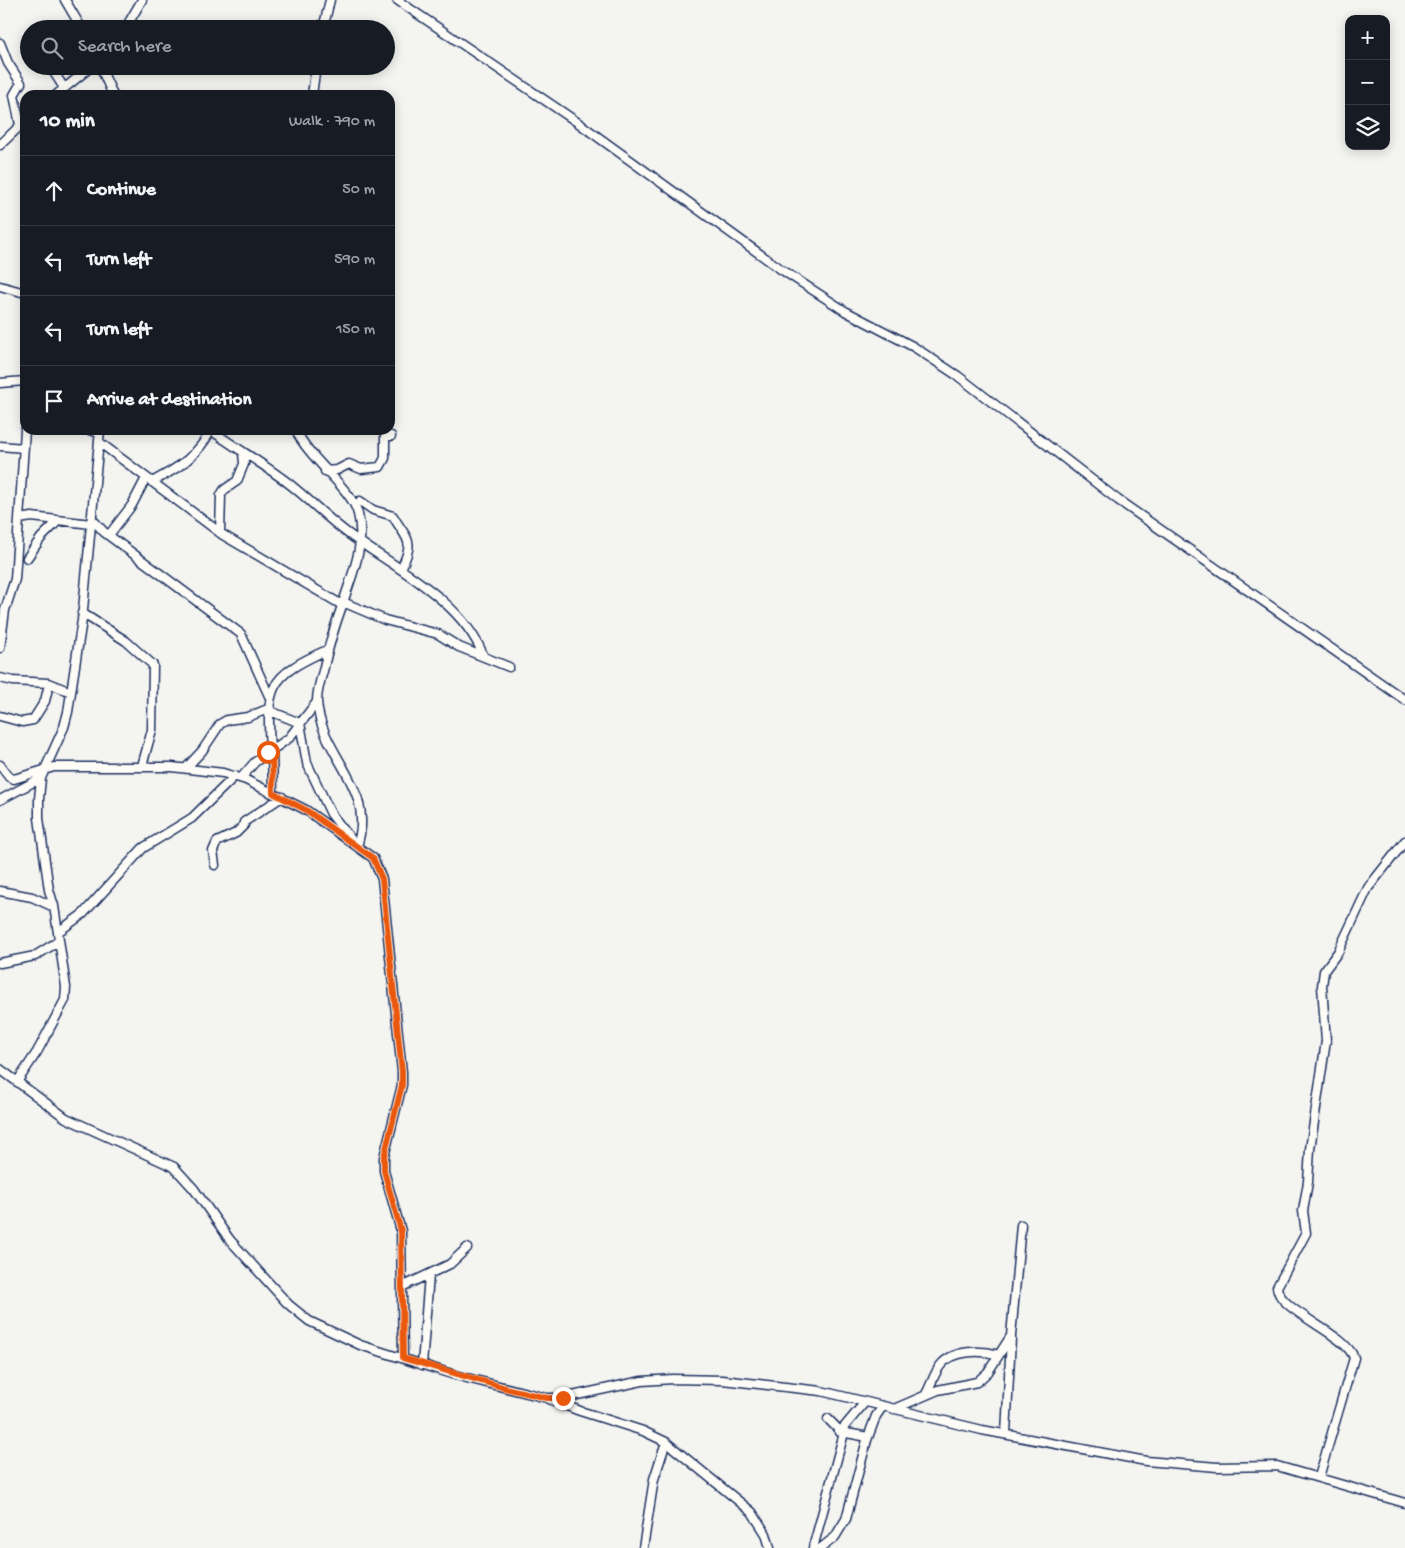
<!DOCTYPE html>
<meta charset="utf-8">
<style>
:root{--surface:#171b24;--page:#242831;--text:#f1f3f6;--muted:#9ea1a6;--line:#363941}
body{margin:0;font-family:"Gochi Hand",sans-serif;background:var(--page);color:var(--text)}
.controls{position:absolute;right:15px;top:15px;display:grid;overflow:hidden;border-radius:10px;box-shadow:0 2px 12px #0003}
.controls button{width:45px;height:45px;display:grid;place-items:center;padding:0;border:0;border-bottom:1px solid var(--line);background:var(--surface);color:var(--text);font:25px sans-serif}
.stop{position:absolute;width:15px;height:15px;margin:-11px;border:4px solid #ea580c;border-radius:50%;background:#fff}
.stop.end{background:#ea580c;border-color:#fff;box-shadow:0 1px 5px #0008}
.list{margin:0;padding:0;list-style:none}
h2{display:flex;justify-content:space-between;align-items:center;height:65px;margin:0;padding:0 20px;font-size:21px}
h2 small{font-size:16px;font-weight:400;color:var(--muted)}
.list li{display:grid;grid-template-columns:32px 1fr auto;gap:15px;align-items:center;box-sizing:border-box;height:70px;padding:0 20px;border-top:1px solid var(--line)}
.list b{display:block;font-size:19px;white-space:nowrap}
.list em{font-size:16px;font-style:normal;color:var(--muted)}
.icon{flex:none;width:28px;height:28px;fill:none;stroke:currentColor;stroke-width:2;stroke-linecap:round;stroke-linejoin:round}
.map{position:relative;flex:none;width:1405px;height:1548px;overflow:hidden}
.search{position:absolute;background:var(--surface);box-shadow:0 2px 12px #0003;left:20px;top:20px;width:375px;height:55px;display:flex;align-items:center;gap:12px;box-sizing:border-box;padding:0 18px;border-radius:28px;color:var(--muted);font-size:19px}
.panel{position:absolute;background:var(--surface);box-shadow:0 2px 12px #0003;left:20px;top:90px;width:375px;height:345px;border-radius:15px}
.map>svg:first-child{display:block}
</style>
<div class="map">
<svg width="1405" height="1548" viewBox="0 0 1405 1548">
<rect width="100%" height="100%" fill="#f4f4f1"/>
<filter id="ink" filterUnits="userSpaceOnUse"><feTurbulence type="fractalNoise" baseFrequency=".02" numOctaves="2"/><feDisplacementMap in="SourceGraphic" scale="10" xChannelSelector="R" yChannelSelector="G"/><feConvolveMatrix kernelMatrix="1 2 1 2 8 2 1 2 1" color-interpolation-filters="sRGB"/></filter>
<g filter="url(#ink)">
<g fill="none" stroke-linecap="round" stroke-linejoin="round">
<defs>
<path id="minor" d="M 65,0 L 82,29
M 397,0 L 580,124 L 782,270 L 845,311 L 914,347 L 958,376 L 1118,500 L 1405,700
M 125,29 L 142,0
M 323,29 L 330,0
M 0,43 L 8,63 L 21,83 L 14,95 L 20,125
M 50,66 L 64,88
M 100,66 L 113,95
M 56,95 L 92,66
M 312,95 L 316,66
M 0,145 L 25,121
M 0,286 L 25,293
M 0,383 L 25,381
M 89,430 L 100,433
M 211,430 C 237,449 267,466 292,486 C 312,502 329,520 350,535 C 395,568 462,600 483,655
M 296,430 C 309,460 352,488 358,514 C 366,545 352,574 343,603 C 335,625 328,648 323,671 C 320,681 317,691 317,701 C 320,756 377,786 357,846
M 99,442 L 223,535 L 342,605
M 0,446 L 24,448
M 325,471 L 337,470 L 349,464 L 361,469 L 380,467 L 385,458 L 385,435 L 391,436
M 152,482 C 178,468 197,457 211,430
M 360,501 L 373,510 L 393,516 C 408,542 415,539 401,569
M 19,519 L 32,517 L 91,524
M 92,519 L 104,532 L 241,634 L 270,698
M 220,533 L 221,495 L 224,490 L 237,481 L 244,464 L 243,453
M 109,535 L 132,505 L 146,478
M 27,558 L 41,538 L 59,520
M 343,602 L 385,620 L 438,634 L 459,647 L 509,667
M 82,613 L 126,641 L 153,665 L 152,730 L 142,766
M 0,648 L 5,610 L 15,579 L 25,430
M 0,678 L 13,681 L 48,683 L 71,692
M 270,711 L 300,723 L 307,763 L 331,814 L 351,839
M 0,716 L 22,722 L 33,720 L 45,701 L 49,684
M 272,750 L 273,793
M 270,751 C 267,688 266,677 327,650
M 0,765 L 9,777 L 14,779 L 54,767 L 172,767 L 223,773 L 246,780 L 306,810 L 373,858 L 382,879 L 402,1072 L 402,1085 L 384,1157 L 384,1171 L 401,1231 L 403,1358
M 186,768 L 202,751 L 220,724 L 227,720 L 248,717 L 270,708
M 241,778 L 255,762 L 289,738 L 317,702
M 0,800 L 41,778
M 215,865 L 213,851 L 217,842 L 236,833 L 244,825 L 244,822 L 282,797
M 0,891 L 32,897 L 54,907
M 58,932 L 83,914 L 143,848 L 192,818 L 235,776
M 0,963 L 35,956 L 59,941
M 0,1069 L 66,1118 L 174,1167 L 194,1189 L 230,1240 L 288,1304 L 309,1321 L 360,1345 L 455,1375 L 547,1398 L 563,1398 L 642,1381 L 673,1379 L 722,1380 L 821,1391 L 982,1430 L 1146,1461 L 1217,1467 L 1277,1466 L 1405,1503
M 17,1082 L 37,1052 L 65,1000 L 66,987 L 54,906 L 49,890 L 39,818 L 39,799 L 41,778 L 64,727 L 68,712 L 82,620 L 100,430
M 404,1286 L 450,1264 L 467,1248
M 422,1365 L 429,1275
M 926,1394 C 931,1385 934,1374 940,1366 C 953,1349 982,1350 999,1355
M 549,1399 L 580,1411 L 643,1431 L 666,1442 L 752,1512 L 766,1534 L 770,1548
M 894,1409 L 938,1390 L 977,1382 L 988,1372 L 1011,1336 L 1021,1225
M 828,1419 L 841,1432 L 868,1437
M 840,1432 L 865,1402
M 1006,1434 L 1011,1338
M 1319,1477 L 1354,1358 C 1346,1333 1278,1311 1277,1287 L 1306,1233 L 1303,1211 L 1308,1182 L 1310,1149 L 1326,1041 L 1322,986 L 1324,971 L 1338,952 L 1368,888 L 1405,841
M 643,1548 L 654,1479 L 666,1442
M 813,1548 L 844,1433
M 821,1548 L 835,1537 L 846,1519 L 867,1440 L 876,1416 L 883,1406"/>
</defs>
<use href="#minor" stroke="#1b2f5e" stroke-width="11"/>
<use href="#minor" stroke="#fdfcf7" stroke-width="8"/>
</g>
</g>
<g fill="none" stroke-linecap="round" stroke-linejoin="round" filter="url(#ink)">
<path stroke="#ea580c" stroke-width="6" d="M 268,752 L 272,750 L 273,793 L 306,810 L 373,858 L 382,879 L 402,1072 L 402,1085 L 384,1157 L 384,1171 L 401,1231 L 403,1358 L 509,1389 L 547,1398 L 563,1398"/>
</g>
</svg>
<div class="controls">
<button>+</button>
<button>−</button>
<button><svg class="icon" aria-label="layers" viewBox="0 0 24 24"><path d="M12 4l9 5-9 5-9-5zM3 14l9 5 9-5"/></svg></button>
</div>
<div class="stop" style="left:268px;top:752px"></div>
<div class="stop end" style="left:563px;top:1398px"></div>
<div class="search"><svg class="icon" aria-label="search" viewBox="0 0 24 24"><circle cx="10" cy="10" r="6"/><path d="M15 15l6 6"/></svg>Search here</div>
<section class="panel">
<h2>10 min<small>Walk · 790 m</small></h2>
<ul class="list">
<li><svg class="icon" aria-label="ahead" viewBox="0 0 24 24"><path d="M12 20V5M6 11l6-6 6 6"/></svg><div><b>Continue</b></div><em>50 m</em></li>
<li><svg class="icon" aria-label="left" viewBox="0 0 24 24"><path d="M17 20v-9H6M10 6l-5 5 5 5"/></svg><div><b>Turn left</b></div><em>590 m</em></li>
<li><svg class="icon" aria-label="left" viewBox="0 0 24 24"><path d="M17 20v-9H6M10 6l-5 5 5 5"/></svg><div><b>Turn left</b></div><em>150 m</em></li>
<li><svg class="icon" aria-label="arrive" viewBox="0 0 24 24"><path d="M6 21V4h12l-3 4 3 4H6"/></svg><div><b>Arrive at destination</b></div></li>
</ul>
</section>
</div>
